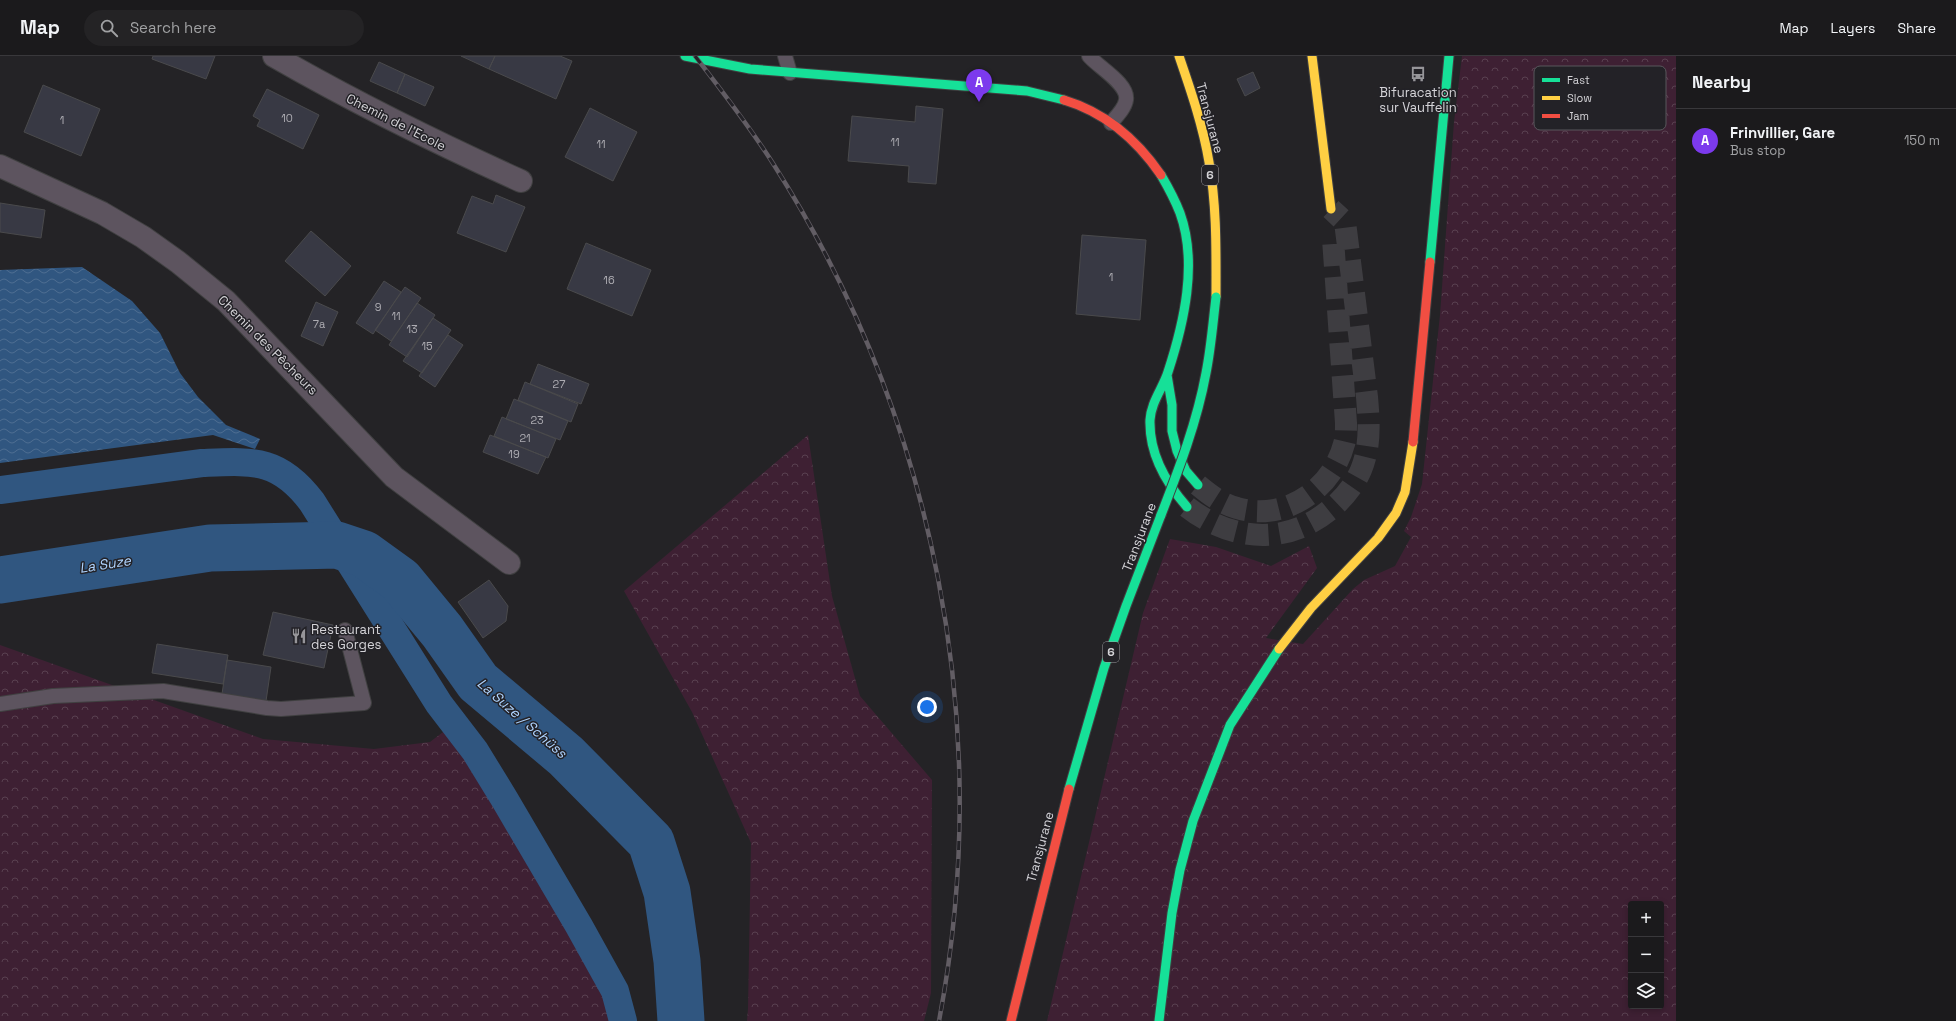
<!DOCTYPE html>
<meta charset="utf-8">
<style>
:root{--surface:#1b1a1c;--page:#242325;--text:#f1f3f6;--muted:#a0a1a3;--line:#39383b;--accent:#7c3aed}
body{margin:0;font-family:"Space Grotesk",sans-serif;background:var(--page);color:var(--text)}
.controls{position:absolute;right:12px;bottom:12px;display:grid;overflow:hidden;border-radius:4px;box-shadow:0 2px 6px #0003}
.controls button{width:36px;height:36px;display:grid;place-items:center;padding:0;border:0;border-bottom:1px solid var(--line);background:var(--surface);color:var(--text);font:20px sans-serif}
.you{position:absolute;left:927px;top:651px;width:14px;height:14px;margin:-10px;border:3px solid #fff;border-radius:50%;background:#1a73e8;box-shadow:0 0 0 6px #1a73e833}
.badge{display:grid;place-items:center;width:26px;height:26px;border-radius:50%;background:var(--accent);color:#fff;font-size:13px;font-weight:700}
.pin{position:absolute;translate:-50% -33px;filter:drop-shadow(0 1px 2px #0008)}
.pin::after{content:'';position:absolute;top:21px;width:14px;height:12px;background:inherit;clip-path:polygon(0 0,100% 0,50% 100%)}
.list{margin:0;padding:0;list-style:none}
h2{display:flex;justify-content:space-between;align-items:center;height:52px;margin:0;padding:0 16px;font-size:17px}
h2 small{font-size:13px;font-weight:400;color:var(--muted)}
.list li{display:grid;grid-template-columns:26px 1fr auto;gap:12px;align-items:center;box-sizing:border-box;height:64px;padding:0 16px;border-top:1px solid var(--line)}
.list b{display:block;font-size:15px;white-space:nowrap}
.list p{margin:0;font-size:13px;white-space:nowrap;color:var(--muted)}
.list em{font-size:13px;font-style:normal;color:var(--muted)}
.icon{flex:none;width:22px;height:22px;fill:none;stroke:currentColor;stroke-width:2;stroke-linecap:round;stroke-linejoin:round}
.map{position:relative;flex:none;width:1676px;height:965px;overflow:hidden}
header{display:flex;align-items:center;gap:24px;box-sizing:border-box;height:56px;padding:0 20px;background:var(--surface);border-bottom:1px solid var(--line)}
header strong{font-size:19px}
nav{display:flex;gap:22px;margin-inline-start:auto;font-size:14px}
.search{width:280px;height:36px;background:var(--page);display:flex;align-items:center;gap:10px;box-sizing:border-box;padding:0 14px;border-radius:22px;color:var(--muted);font-size:15px}
main{display:flex}
aside{flex:1;background:var(--surface)}
.map>svg:first-child{display:block}
</style>
<header>
<strong>Map</strong>
<div class="search"><svg class="icon" aria-label="search" viewBox="0 0 24 24"><circle cx="10" cy="10" r="6"/><path d="M15 15l6 6"/></svg>Search here</div>
<nav><a>Map</a><a>Layers</a><a>Share</a></nav>
</header>
<main>
<div class="map">
<svg width="1676" height="965" viewBox="0 0 1676 965">
<defs>
<pattern id="forest-crowns" width="20" height="18" patternUnits="userSpaceOnUse"><rect width="20" height="18" fill="#3e2033"/><path d="M2 6a3 3 0 1 1 6 0M12 15a3 3 0 1 1 6 0" fill="none" stroke="#594050"/></pattern>
<pattern id="water-waves" width="16" height="10" patternUnits="userSpaceOnUse"><rect width="16" height="10" fill="#305680"/><path d="M0 5q4-4 8 0t8 0" fill="none" stroke="#4d6d91"/></pattern>
</defs>
<rect width="100%" height="100%" fill="#242326"/>
<path fill="url(#forest-crowns)" fill-rule="evenodd" d="M 1462,0 L 1676,0 L 1676,965 L 1047,965 L 1143,557 L 1170,483 L 1216,491 L 1271,510 L 1309,490 L 1317,512 L 1266,582 L 1303,588 L 1353,533 L 1364,524 L 1395,510 L 1411,481 L 1404,475 L 1411,461 L 1422,428 L 1440,259 L 1454,66 ZM 1631,848 L 1661,848 L 1661,950 L 1631,950 Z
M 808,379 L 832,540 L 860,640 L 932,724 L 931,937 L 924,965 L 747,965 L 748,953 L 751,787 L 692,656 L 624,535 Z
M 0,589 L 263,683 L 374,693 L 430,686 L 443,676 L 463,700 L 596,903 L 609,965 L 0,965 Z"/>
<path fill="url(#water-waves)" d="M 82,211 L 132,245 L 160,277 L 180,317 L 198,341 L 226,369 L 260,383 L 255,393 L 213,379 L 0,407 L 0,214 Z"/>
<g fill="none" stroke-linecap="round" stroke-linejoin="round">
<path stroke="#305680" stroke-width="28" d="M 0,434 L 202,407 C 253,405 279,402 312,446 L 439,648 L 475,695 L 505,744 L 579,870 L 615,935 L 623,965"/>
<path stroke="#305680" stroke-width="47" d="M 0,524 L 210,492 L 337,489 L 364,498 L 400,524 L 442,575 L 478,626 L 566,700 L 651,786 L 667,836 L 677,905 L 681,965"/>
</g>
<path fill="#383944" stroke="#4a4a4c" d="M 153,0 L 215,0 L 206,23 L 152,3 Z
M 461,0 L 495,0 L 489,13 Z
M 495,0 L 560,0 L 572,5 L 556,43 L 489,13 Z
M 379,6 L 405,18 L 397,37 L 370,25 Z
M 1253,16 L 1260,32 L 1245,40 L 1237,23 Z
M 405,18 L 434,31 L 425,50 L 397,37 Z
M 43,29 L 100,53 L 81,100 L 24,76 Z
M 267,33 L 319,59 L 303,93 L 257,70 L 260,64 L 253,60 Z
M 916,50 L 943,53 L 936,128 L 908,126 L 909,110 L 848,105 L 852,60 L 915,66 Z
M 590,52 L 637,76 L 613,125 L 565,101 Z
M 496,139 L 525,151 L 506,196 L 457,177 L 472,140 L 493,148 Z
M 0,147 L 45,154 L 41,182 L 0,176 Z
M 311,175 L 351,210 L 325,240 L 285,205 Z
M 1082,179 L 1146,184 L 1140,264 L 1076,258 Z
M 586,187 L 651,214 L 632,260 L 567,233 Z
M 384,225 L 401,236 L 373,278 L 356,267 Z
M 405,231 L 421,242 L 391,285 L 375,274 Z
M 316,246 L 338,256 L 323,290 L 301,280 Z
M 417,247 L 435,259 L 407,301 L 389,289 Z
M 433,262 L 451,274 L 422,317 L 403,305 Z
M 448,279 L 463,289 L 435,331 L 419,320 Z
M 538,308 L 589,328 L 581,348 L 530,328 Z
M 525,326 L 578,348 L 571,366 L 518,344 Z
M 514,343 L 568,365 L 560,384 L 506,363 Z
M 502,361 L 556,383 L 548,402 L 494,380 Z
M 490,379 L 546,401 L 538,418 L 483,396 Z
M 489,524 L 508,550 L 506,565 L 483,582 L 458,546 Z
M 273,556 L 333,569 L 324,612 L 263,599 Z
M 157,588 L 228,599 L 223,628 L 152,617 Z
M 227,604 L 271,611 L 266,645 L 222,638 Z"/>
<g fill="none" stroke-linecap="round" stroke-linejoin="round">
<path stroke="#3e3d41" stroke-width="22" stroke-dasharray="22 11" stroke-linecap="butt" d="M 1198,429 C 1210,439 1222,448 1237,452 C 1284,466 1332,434 1344,388 C 1346,382 1346,374 1346,367 L 1333,183
M 1187,451 C 1232,486 1288,490 1332,452 C 1344,442 1355,428 1361,414 C 1371,390 1369,365 1367,341 L 1345,166 L 1331,153"/>
<defs>
<path id="lane" d="M 785,0 L 790,17
M 1089,0 C 1098,11 1129,28 1126,44 C 1125,52 1116,61 1111,67
M 0,648 L 53,640 L 163,635 L 267,652 L 281,653 L 364,647 L 345,574"/>
<path id="street" d="M 274,0 C 354,46 437,87 521,125
M 0,110 L 102,157 L 143,181 L 178,206 L 226,245 L 394,421 L 509,507"/>
<path id="fast" d="M 685,0 L 750,13 L 1027,35 L 1064,44
M 1161,119 C 1168,131 1175,144 1180,157 C 1198,207 1184,267 1168,316 C 1163,332 1151,346 1150,364 C 1149,398 1165,426 1187,451
M 1430,206 L 1449,0
M 1167,319 L 1172,349 L 1172,375 L 1177,395 L 1186,415 L 1198,429
M 1069,733 L 1104,612 L 1126,550 L 1161,459
M 1159,965 L 1172,857 L 1180,814 L 1193,765 L 1230,669 L 1279,593"/>
<path id="slow" d="M 1179,0 C 1191,35 1203,70 1209,106 C 1217,151 1216,196 1216,241
M 1312,0 L 1331,153
M 1279,593 L 1311,552 L 1378,482 L 1396,457 L 1405,436 L 1413,386"/>
<path id="jam" d="M 1064,44 C 1104,56 1137,84 1161,119
M 1413,386 L 1430,206
M 1011,965 L 1069,733"/>
</defs>
<use href="#lane" stroke="#404041" stroke-width="16"/>
<use href="#street" stroke="#404041" stroke-width="24"/>
<use href="#fast" stroke="#404041" stroke-width="11"/>
<use href="#slow" stroke="#404041" stroke-width="11"/>
<use href="#jam" stroke="#404041" stroke-width="11"/>
<use href="#lane" stroke="#5d545f" stroke-width="14"/>
<use href="#street" stroke="#5d545f" stroke-width="22"/>
<use href="#fast" stroke="#16e098" stroke-width="9"/>
<use href="#slow" stroke="#ffcf43" stroke-width="9"/>
<use href="#jam" stroke="#f24e42" stroke-width="9"/>
<defs>
<path id="rail" d="M 695,0 C 722,35 750,71 774,109 C 935,362 995,671 939,965"/>
</defs>
<use href="#rail" stroke="#625d64" stroke-width="4.5"/>
<use href="#rail" stroke="#232227" stroke-width="3" stroke-dasharray="9" stroke-linecap="butt"/>
<defs>
<path id="fast-bridge" d="M 1161,459 C 1179,413 1197,366 1206,317 C 1211,292 1213,266 1216,241"/>
</defs>
<use href="#fast-bridge" stroke="#404041" stroke-width="11" stroke-linecap="butt"/>
<use href="#fast-bridge" stroke="#16e098" stroke-width="9"/>
</g>
<defs>
<symbol id="bus-bare" viewBox="-9 -9 18 18"><path d="M-5-6H5V4H4V6H2V4H-2V6H-4V4H-5ZM-3.5-4V0h7V-4ZM-3.5 1.2v1.5H-2V1.2ZM2 1.2v1.5H3.5V1.2Z" fill="#969599" stroke="#232227" stroke-width="2.5" paint-order="stroke"/></symbol>
<symbol id="restaurant-bare" viewBox="-9 -9 18 18"><path d="M-5-6h1v4h1v-4h1v4h1v-4h1v5L-1.5 .5V6h-2V.5L-5-1ZM5-6V6H3V1.5H1.5Q1.5-4 5-6Z" fill="#969599" stroke="#232227" stroke-width="2.5" paint-order="stroke"/></symbol>
</defs>
<g fill-rule="evenodd">
<use href="#bus-bare" x="1407" y="7" width="22" height="22"/>
<use href="#restaurant-bare" x="288" y="569" width="22" height="22"/>
</g>
<g text-anchor="middle" dominant-baseline="central" stroke-width="3" stroke-linejoin="round" paint-order="stroke">
<g font-size="11" fill="#adacb2">
<text x="287" y="62">10</text>
<text x="62" y="64">1</text>
<text x="895" y="86">11</text>
<text x="601" y="88">11</text>
<text x="1111" y="221">1</text>
<text x="609" y="224">16</text>
<text x="378" y="251">9</text>
<text x="396" y="260">11</text>
<text x="319" y="268">7a</text>
<text x="412" y="273">13</text>
<text x="427" y="290">15</text>
<text x="559" y="328">27</text>
<text x="537" y="364">23</text>
<text x="525" y="382">21</text>
<text x="514" y="398">19</text>
</g>
<g fill="#232227" stroke="#9f9ea2" stroke-width="1">
<rect x="1202" y="109" width="16" height="20" rx="3"/>
<rect x="1103" y="586" width="16" height="20" rx="3"/>
</g>
<g font-size="12" font-weight="bold" fill="#d4d3d7">
<text x="1210" y="119">6</text>
<text x="1111" y="596">6</text>
</g>
<g font-size="13" fill="#d4d3d7" stroke="#232227">
<text x="1418" y="36">Bifuracation<tspan x="1418" dy="15">sur Vauffelin</tspan></text>
<text x="311" y="573" text-anchor="start">Restaurant<tspan x="311" dy="15">des Gorges</tspan></text>
</g>
<g font-size="13" fill="#d4d3d7" stroke="#232227">
<text transform="translate(1210 62) rotate(75)">Transjurane</text>
<text transform="translate(396 66) rotate(27)">Chemin de l'Ecole</text>
<text transform="translate(268 289) rotate(45)">Chemin des Pêcheurs</text>
<text transform="translate(1139 481) rotate(-69)">Transjurane</text>
<text transform="translate(1040 791) rotate(-75)">Transjurane</text>
</g>
<g font-size="14" font-style="italic" fill="#aed3fe" stroke="#232227">
<text transform="translate(105 508) rotate(-9)">La Suze</text>
<text transform="translate(522 662) rotate(41)">La Suze / Schüss</text>
</g>
</g>
<rect x="1534" y="10" width="132" height="64" rx="6" fill="#232227" stroke="#58575c" stroke-width="1"/>
<rect x="1542" y="22" width="18" height="4" fill="#16e098"/>
<rect x="1542" y="40" width="18" height="4" fill="#ffcf43"/>
<rect x="1542" y="58" width="18" height="4" fill="#f24e42"/>
<g font-size="11" fill="#d4d3d7">
<text x="1567" y="28">Fast</text>
<text x="1567" y="46">Slow</text>
<text x="1567" y="64">Jam</text>
</g>
</svg>
<div class="controls">
<button>+</button>
<button>−</button>
<button><svg class="icon" aria-label="layers" viewBox="0 0 24 24"><path d="M12 4l9 5-9 5-9-5zM3 14l9 5 9-5"/></svg></button>
</div>
<div class="you"></div>
<div class="pin badge" style="left:979px;top:46px">A</div>
</div>
<aside>
<h2>Nearby<small></small></h2>
<ul class="list">
<li><span class="badge">A</span><div><b>Frinvillier, Gare</b><p>Bus stop</p></div><em>150 m</em></li>
</ul>
</aside>
</main>
